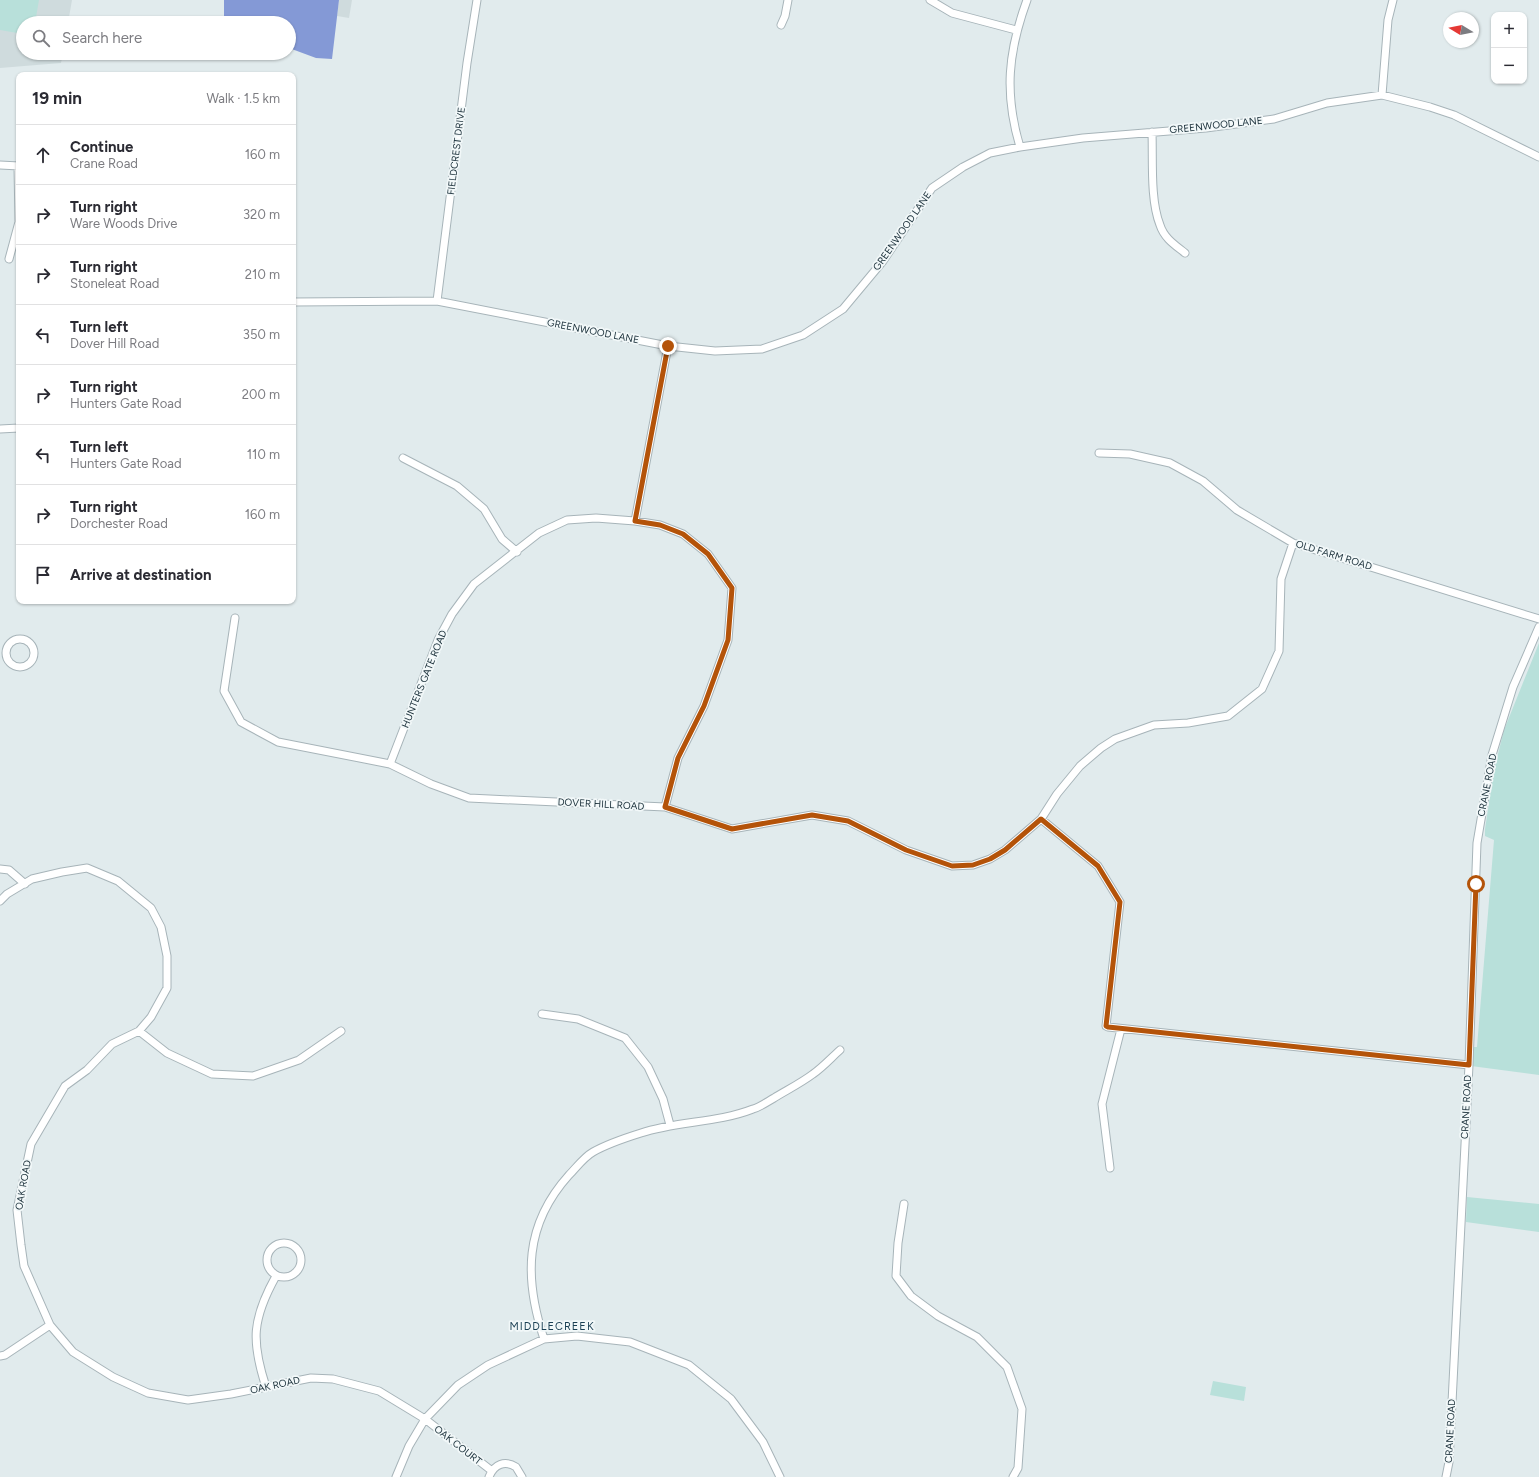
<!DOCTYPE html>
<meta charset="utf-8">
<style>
:root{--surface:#fff;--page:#f2f2f3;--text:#2b2b33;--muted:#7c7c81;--line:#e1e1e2}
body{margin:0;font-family:Figtree,sans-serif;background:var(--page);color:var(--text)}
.controls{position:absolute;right:12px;top:12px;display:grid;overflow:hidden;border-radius:8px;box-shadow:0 1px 3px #0004}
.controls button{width:36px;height:36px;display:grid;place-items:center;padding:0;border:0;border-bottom:1px solid var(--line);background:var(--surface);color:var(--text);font:20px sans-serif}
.compass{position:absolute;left:1443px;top:12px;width:36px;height:36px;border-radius:50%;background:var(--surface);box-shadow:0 1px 3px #0004;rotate:280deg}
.stop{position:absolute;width:12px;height:12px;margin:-9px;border:3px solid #b45309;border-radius:50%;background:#fff}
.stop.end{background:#b45309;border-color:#fff;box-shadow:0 1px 4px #0008}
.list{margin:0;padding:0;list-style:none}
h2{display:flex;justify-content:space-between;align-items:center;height:52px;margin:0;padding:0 16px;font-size:17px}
h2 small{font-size:13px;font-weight:400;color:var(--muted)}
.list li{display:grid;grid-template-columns:26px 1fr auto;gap:12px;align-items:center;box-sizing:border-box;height:60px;padding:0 16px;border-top:1px solid var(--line)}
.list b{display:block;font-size:15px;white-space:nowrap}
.list p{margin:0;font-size:13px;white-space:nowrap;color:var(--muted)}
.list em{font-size:13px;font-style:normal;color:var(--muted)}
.icon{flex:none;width:22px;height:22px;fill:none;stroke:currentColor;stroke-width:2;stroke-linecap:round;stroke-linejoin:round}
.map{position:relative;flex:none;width:1539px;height:1477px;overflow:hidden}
.search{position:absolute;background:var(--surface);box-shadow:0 1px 3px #0004;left:16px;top:16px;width:280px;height:44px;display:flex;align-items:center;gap:10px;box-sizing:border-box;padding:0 14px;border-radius:22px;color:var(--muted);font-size:15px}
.panel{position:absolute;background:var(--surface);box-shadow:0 1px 3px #0004;left:16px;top:72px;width:280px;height:532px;border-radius:8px}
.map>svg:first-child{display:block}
</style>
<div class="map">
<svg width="1539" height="1477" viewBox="0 0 1539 1477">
<rect width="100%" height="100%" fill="#e1ebed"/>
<path fill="#cfdbdd" d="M 0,0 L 72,0 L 68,23 L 23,23 L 23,53 L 63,53 L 61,63 L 0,68 Z
M 339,0 L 352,0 L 349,18 L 337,16 Z"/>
<path fill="#b8e0da" d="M 0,0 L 39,0 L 35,23 L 23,23 L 23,34 L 0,30 Z
M 1539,643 L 1539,1075 L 1471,1066 L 1472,1047 L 1477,1047 L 1494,840 L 1485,836 L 1485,829 L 1494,770 L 1504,730 Z
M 1467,1197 L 1539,1204 L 1539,1232 L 1466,1222 Z
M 1213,1381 L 1246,1387 L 1244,1401 L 1210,1395 Z"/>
<path fill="#8499d6" d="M 224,0 L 339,0 L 332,59 L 316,58 L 289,48 L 289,23 L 230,23 L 224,18 Z"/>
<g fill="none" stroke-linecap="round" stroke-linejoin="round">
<defs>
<path id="minor" d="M 930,0 L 952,13 L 1016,30
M 781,25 L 785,16 L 788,0
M 1382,95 L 1388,20 L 1393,0
M 1152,132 C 1153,160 1150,200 1160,225 C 1164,238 1175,245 1185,253
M 1020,147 C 1004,93 1008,52 1027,0
M 0,165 L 19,166
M 9,259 L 19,222 L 18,166
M 437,301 L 467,63 L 477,0
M 293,302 L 437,301 L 668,346 L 715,351 L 762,349 L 803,335 L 843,309 L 883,261 L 932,188 L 963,167 L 990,153 L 1020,147 L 1083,138 L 1206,128 L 1274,119 L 1327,103 L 1382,95 L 1430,107 L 1454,115 L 1539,157
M 0,429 L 19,428
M 1099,453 L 1130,454 L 1170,463 L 1203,481 L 1237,510 L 1293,543 L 1539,619
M 403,458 L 457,486 L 484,509 L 502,539 L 517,552
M 635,521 L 668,346
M 235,618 L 224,691 L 241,722 L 278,742 L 390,764 L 431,784 L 469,798 L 665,807 L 732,829 L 812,815 L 848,821 L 906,850 L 952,866 L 973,865 L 990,859 L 1005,850 L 1041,819 L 1057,794 L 1080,766 L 1101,748 L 1115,739 L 1154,725 L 1188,723 L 1228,716 L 1262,689 L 1279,651 L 1281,579 L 1293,543
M6 653a14 14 0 1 1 28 0a14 14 0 1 1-28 0Z
M 390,764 L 438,640 L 452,614 L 474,584 L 539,533 L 567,520 L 596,518 L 635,521 L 660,525 L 683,534 L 708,554 L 732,588 L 728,640 L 704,706 L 678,758 L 665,807
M 1041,819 L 1098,866 L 1120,902 L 1106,1026 L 1108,1027 L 1469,1065
M 0,869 L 9,870 L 25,884
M 0,901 L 7,894 L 32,879 L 62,872 L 87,868 L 118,881 L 151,908 L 161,927 L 167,956 L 167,988 L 151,1017 L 139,1031 L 112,1044 L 87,1070 L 65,1086 L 31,1144 L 17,1210 L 21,1245 L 24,1266 L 50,1325 L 73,1352 L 113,1377 L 148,1393 L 188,1400 L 231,1394 L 311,1378 L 333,1379 L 379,1391 L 425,1419 L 492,1471
M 542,1014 L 578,1019 L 625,1038 L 648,1067 L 663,1099 L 670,1125
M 139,1031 L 167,1053 L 212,1074 L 253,1076 L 299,1060 L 341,1031
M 1110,1168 L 1102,1104 L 1121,1029
M 904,1204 L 898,1243 L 896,1276 L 911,1296 L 938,1316 L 977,1337 L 1007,1367 L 1022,1409 L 1018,1468 L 1013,1477
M267 1260a17 17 0 1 1 34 0a17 17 0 1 1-34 0Z
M 544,1339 C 524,1278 524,1225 569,1175 C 576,1168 584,1157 593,1152 C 607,1144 625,1138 641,1133 C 678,1121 717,1123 753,1109 C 760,1107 767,1102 774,1098 C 787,1090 801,1083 813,1074 C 823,1067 831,1058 840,1050
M 0,1356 L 5,1355 L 50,1325
M 266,1387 C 251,1341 252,1319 276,1276
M 396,1477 L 409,1446 L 425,1419 L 458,1385 L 488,1365 L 544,1339 L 577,1336 L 630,1342 L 689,1365 L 731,1399 L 763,1442 L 780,1477
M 489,1477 C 494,1464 505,1460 516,1467 L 522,1477
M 1446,1477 L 1449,1462 L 1469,1065 L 1477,843 L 1492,755 L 1513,687 L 1539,627"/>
</defs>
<use href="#minor" stroke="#a7b4b9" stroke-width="9"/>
<use href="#minor" stroke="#fff" stroke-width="7"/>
</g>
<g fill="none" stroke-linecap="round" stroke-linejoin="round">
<path stroke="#b45309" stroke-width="5" d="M 668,346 L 635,521 L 660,525 L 683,534 L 708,554 L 732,588 L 728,640 L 704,706 L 678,758 L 665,807 L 732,829 L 812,815 L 848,821 L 906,850 L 952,866 L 973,865 L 990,859 L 1005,850 L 1041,819 L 1098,866 L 1120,902 L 1106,1026 L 1108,1027 L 1469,1065 L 1476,884"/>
</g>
<g text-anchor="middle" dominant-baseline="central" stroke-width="3.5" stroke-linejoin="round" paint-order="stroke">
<g font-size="10" fill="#20353f" stroke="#f2f8f9">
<text transform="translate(1216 125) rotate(-6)">GREENWOOD LANE</text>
<text transform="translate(456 151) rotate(-83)">FIELDCREST DRIVE</text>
<text transform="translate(902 231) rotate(-55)">GREENWOOD LANE</text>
<text transform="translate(593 331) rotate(11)">GREENWOOD LANE</text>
<text transform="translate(1334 555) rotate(17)">OLD FARM ROAD</text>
<text transform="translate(424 679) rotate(-68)">HUNTERS GATE ROAD</text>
<text transform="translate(1487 785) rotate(-79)">CRANE ROAD</text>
<text transform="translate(601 804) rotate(3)">DOVER HILL ROAD</text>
<text transform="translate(1466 1107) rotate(-87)">CRANE ROAD</text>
<text transform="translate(23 1185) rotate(-80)">OAK ROAD</text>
<text transform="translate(275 1385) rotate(-12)">OAK ROAD</text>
<text transform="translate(1450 1431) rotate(-87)">CRANE ROAD</text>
<text transform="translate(458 1445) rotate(38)">OAK COURT</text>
</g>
<g font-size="11" letter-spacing="1" fill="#1a3f53" stroke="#f2f8f9">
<text x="552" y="1326">MIDDLECREEK</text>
</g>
</g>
</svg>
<div class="controls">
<button>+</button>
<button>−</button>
</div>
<svg class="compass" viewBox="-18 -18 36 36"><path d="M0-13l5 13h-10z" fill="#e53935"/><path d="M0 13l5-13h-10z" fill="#7c7c81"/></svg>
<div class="stop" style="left:1476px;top:884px"></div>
<div class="stop end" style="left:668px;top:346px"></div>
<div class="search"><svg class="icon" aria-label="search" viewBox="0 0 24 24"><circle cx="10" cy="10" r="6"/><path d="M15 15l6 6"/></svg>Search here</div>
<section class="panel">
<h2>19 min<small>Walk · 1.5 km</small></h2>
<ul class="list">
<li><svg class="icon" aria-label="ahead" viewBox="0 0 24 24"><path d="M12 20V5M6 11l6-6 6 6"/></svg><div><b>Continue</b><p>Crane Road</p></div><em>160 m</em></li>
<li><svg class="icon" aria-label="right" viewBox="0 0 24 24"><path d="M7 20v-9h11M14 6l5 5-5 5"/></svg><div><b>Turn right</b><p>Ware Woods Drive</p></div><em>320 m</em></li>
<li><svg class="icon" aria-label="right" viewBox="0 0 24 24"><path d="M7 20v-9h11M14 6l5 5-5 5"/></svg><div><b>Turn right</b><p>Stoneleat Road</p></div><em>210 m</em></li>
<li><svg class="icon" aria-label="left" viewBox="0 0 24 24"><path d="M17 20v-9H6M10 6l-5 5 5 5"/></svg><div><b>Turn left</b><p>Dover Hill Road</p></div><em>350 m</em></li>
<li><svg class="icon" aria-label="right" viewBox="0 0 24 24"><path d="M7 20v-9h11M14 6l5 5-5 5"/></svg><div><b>Turn right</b><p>Hunters Gate Road</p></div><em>200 m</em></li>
<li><svg class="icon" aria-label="left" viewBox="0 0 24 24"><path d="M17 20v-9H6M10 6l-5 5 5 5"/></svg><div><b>Turn left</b><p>Hunters Gate Road</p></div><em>110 m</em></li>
<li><svg class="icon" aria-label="right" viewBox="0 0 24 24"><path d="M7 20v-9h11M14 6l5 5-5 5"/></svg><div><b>Turn right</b><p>Dorchester Road</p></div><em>160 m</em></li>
<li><svg class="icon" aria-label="arrive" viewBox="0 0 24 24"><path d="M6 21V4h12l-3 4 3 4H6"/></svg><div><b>Arrive at destination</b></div></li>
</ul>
</section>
</div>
